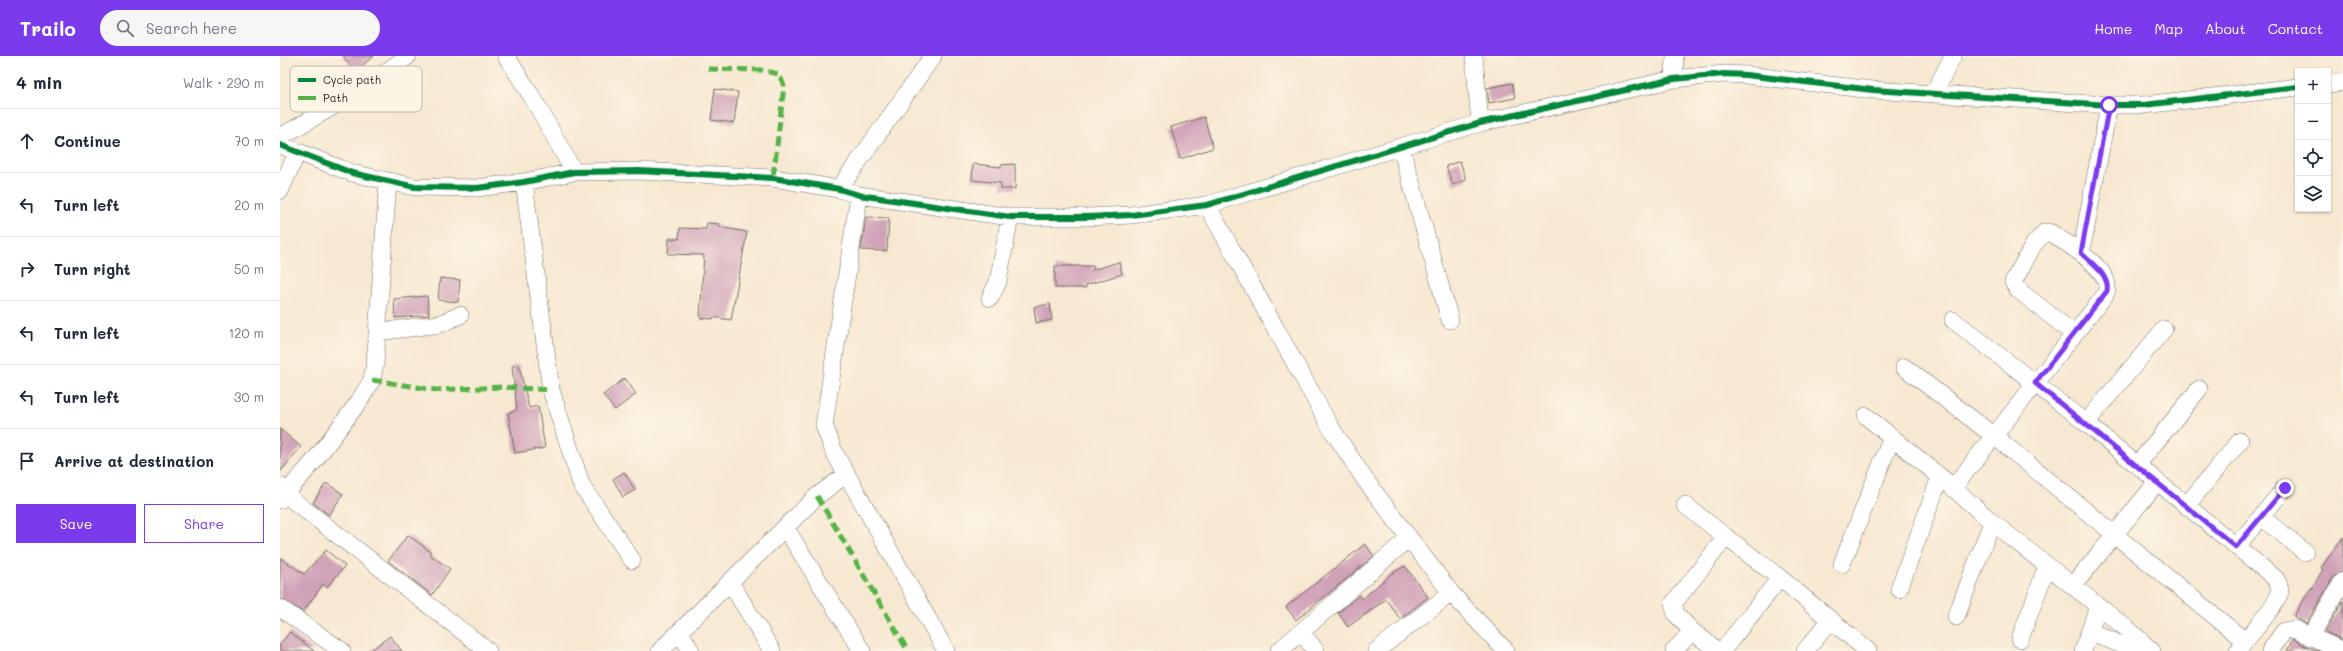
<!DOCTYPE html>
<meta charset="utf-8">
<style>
:root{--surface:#fff;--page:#f6f6f7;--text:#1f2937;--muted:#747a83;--line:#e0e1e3;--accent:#7c3aed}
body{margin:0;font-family:Mali,sans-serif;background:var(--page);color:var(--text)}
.controls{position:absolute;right:12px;top:12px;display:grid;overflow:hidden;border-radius:0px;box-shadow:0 1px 3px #0004}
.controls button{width:36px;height:36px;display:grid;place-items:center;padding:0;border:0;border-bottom:1px solid var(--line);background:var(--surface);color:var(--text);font:20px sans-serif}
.stop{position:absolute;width:12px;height:12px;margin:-9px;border:3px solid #7c3aed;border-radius:50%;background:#fff}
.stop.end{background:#7c3aed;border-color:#fff;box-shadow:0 1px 4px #0008}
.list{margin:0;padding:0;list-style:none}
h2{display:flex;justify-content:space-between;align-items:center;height:52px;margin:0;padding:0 16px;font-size:17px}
h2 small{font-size:13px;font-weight:400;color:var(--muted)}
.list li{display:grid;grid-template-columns:26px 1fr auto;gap:12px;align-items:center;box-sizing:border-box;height:64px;padding:0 16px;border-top:1px solid var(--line)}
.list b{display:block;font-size:15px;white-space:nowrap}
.list em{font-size:13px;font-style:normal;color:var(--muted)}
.actions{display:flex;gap:8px;padding:12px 16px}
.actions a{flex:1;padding:9px 0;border:1px solid var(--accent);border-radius:0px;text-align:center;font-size:14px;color:var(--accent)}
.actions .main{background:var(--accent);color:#fff}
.icon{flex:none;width:22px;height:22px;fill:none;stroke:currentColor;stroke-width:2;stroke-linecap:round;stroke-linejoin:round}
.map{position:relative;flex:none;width:2063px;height:595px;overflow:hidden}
header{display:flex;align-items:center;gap:24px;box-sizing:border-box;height:56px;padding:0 20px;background:var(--accent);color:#fff}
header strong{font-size:19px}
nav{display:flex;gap:22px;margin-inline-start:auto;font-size:14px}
.search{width:280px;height:36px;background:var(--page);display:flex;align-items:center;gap:10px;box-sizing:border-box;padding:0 14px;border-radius:22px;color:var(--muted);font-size:15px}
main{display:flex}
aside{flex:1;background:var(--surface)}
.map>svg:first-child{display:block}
</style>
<header>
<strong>Trailo</strong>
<div class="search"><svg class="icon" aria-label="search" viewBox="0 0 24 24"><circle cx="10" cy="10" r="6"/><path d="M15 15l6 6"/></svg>Search here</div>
<nav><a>Home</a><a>Map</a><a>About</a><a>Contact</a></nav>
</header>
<main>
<aside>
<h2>4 min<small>Walk · 290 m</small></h2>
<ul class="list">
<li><svg class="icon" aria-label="ahead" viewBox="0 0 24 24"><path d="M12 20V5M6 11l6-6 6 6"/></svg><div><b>Continue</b></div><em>70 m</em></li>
<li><svg class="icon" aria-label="left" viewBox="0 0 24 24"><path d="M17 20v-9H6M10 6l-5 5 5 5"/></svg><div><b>Turn left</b></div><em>20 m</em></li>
<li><svg class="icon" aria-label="right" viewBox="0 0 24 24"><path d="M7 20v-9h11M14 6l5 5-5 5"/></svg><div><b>Turn right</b></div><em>50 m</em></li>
<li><svg class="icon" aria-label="left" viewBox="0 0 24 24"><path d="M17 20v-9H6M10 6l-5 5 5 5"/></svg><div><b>Turn left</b></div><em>120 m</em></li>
<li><svg class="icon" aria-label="left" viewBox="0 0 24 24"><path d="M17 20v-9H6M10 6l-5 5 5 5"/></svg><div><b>Turn left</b></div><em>30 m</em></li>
<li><svg class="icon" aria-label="arrive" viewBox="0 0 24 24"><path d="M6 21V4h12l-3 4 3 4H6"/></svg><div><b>Arrive at destination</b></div></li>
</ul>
<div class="actions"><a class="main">Save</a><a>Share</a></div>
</aside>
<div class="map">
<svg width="2063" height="595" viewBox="0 0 2063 595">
<rect width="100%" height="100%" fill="#fcf5e5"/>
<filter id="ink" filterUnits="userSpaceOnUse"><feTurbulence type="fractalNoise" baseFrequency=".025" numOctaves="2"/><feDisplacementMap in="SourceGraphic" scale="8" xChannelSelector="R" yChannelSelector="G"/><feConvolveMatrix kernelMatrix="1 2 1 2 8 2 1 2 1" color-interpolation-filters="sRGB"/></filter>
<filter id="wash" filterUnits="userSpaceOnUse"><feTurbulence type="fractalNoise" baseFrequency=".012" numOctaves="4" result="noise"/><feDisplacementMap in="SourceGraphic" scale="16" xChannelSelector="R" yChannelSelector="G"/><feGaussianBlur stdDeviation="0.9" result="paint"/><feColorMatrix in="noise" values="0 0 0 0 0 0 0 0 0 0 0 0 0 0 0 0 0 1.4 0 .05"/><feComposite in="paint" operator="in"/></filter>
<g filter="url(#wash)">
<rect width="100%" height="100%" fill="#f7e8d1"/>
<g id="blocks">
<path fill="#d0a2b8" d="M 63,0 L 94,0 L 75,15 Z
M 1232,27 L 1235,42 L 1209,47 L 1207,32 Z
M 435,33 L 458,36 L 454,67 L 431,64 Z
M 924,61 L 933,92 L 900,103 L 891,71 Z
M 1180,105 L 1186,124 L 1173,129 L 1166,110 Z
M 693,108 L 721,111 L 721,109 L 735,108 L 735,133 L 721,133 L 721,127 L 692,124 Z
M 586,161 L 609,162 L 607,195 L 581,194 Z
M 427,167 L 439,168 L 439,171 L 467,176 L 451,264 L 433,261 L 433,263 L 420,262 L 424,199 L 388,198 L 389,183 L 399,183 L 400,172 L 426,173 Z
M 839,206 L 842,218 L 806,229 L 806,232 L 775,232 L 775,210 L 814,210 L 812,214 Z
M 160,222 L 180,224 L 178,246 L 158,244 Z
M 147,240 L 149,259 L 115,262 L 114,243 Z
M 770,248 L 772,264 L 756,267 L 754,251 Z
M 239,309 L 249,352 L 258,350 L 265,392 L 235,397 L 228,357 L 237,354 L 232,310 Z
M 345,322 L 356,338 L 335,354 L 323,339 Z
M 0,373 L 21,391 L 0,416 Z
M 344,416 L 355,434 L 343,441 L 333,423 Z
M 46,427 L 63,438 L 49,459 L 33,447 Z
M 128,479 L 151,496 L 149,498 L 170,513 L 152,539 L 108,505 Z
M 2063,481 L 2063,515 L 2054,520 L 2026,568 L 2019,564 L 2014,560 L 2031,532 L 2032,533 L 2043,513 L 2041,512 Z
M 1085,488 L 1094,500 L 1016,564 L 1006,551 Z
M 46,494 L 65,510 L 47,531 L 43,528 L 23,556 L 0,542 L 0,502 L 24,518 Z
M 1125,510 L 1148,541 L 1120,563 L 1106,543 L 1068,571 L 1058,557 L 1079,539 L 1082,543 L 1111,518 Z
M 2063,545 L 2063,584 L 2045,576 Z
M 10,576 L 34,595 L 0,595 L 0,588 Z
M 110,580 L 122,595 L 90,595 Z
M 2013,583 L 2025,590 L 2039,595 L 2007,595 Z"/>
</g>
</g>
<g filter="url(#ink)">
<use href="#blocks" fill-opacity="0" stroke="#726d65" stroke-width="1"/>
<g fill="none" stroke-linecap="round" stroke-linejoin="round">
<defs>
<path id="minor" d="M 226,0 L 254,44 L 294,116
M 1194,0 L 1200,67
M 1394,23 L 1395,0
M 2048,28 L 2063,26
M 1654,37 L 1673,0
M 0,81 L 80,35 L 128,0
M 0,89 L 72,117 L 135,131 L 197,132 L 244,126 L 294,116 L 359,115 L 493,122 L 559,133 L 579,139 L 730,161 L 808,161 L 851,159 L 927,149 L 1200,67 L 1394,23 L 1444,18 L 1466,19 L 1593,34 L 1829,49 L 1864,49 L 2018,31
M 1121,91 L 1170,264
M 244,126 L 271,334 L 301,428 L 352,504
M 559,133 L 653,0
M 0,135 L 17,97
M 579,139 L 544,369 L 554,396 L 666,595
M 927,149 L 1051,372 L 1086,425 L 1171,537 L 1226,595
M 1801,197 L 1829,49
M 710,242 L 718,226 L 730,161
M 1673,264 L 1806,367 L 1996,523 C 1998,527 2000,530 2000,535 C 1998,549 1967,581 1958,595
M 98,276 L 160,268 L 180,259
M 1794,278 L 1737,233 L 1733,226 L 1754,188 L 1765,176 L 1771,177 C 1787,188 1838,216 1825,239 L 1673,432 L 1712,466 L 1851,576 L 1872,595
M 1624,311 L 1714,380 L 1965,585
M 1586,360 L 1669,428
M 1806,367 L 1884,273
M 1857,409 L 1919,333
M 0,430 L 6,439 L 208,595
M 0,444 L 35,404 L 78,347 L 92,324 L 95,307 L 108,126
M 1405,449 L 1446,481
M 1906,450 L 1960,385
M 1981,461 L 2025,496
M 505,471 L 582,595
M 1956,491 L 2005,432
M 1562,508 L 1612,381
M 1500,522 L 1588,595
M 450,526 L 492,595
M 1793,530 L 1877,426
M 1619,533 L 1660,421
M 0,552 L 62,595
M 1676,561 L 1712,466
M 1412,575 L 1396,558 L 1393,548 L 1446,481 L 1500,522 L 1442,595
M 1810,575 L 1855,595
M 400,576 L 411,595
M 1021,576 L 1036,595
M 2030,581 L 2063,525
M 1740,583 L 1767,510
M 380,595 L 537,440 L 567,418
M 999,595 L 1129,482
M 1096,595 L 1171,537
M 1394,595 L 1412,575 L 1438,595
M 1525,595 L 1550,565
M 1803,595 L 1818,550
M 1990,595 L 2004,575 L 2014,573 L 2063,595"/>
</defs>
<use href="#minor" stroke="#726d65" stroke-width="18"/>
<use href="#minor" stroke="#fff" stroke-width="17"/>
<path stroke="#56b246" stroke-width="5" stroke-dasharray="10 5" stroke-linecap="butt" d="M 428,13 L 481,14 L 499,18 L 504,30 L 493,122
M 92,324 L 156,334 L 223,331 L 271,334
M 537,440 L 628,595"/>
<defs>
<path id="cycleway" d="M 0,89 L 72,117 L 135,131 L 197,132 L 244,126 L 294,116 L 359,115 L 493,122 L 559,133 L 579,139 L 730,161 L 808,161 L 851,159 L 927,149 L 1200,67 L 1394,23 L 1444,18 L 1466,19 L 1593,34 L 1829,49 L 1864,49 L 2018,31"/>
</defs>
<use href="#cycleway" stroke="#fcf5e5" stroke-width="8"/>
<use href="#cycleway" stroke="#00873e" stroke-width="6"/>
</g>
</g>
<g fill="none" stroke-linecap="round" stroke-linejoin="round" filter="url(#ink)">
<path stroke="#7c3aed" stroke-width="5" d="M 1829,49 L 1801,197 C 1811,207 1830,219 1827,235 L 1755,327 L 1956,491 L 2005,432"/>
</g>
<rect x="10" y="10" width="132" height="46" rx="6" fill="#fcf5e5" stroke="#bdb8ad" stroke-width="1"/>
<rect x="18" y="22" width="18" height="4" fill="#00873e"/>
<rect x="18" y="40" width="18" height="4" fill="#56b246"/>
<g font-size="11" fill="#2b2b2b">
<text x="43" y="28">Cycle path</text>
<text x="43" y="46">Path</text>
</g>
</svg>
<div class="controls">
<button>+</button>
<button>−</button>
<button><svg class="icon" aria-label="locate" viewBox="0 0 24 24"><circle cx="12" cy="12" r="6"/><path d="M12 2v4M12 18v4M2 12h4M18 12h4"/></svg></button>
<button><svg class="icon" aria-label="layers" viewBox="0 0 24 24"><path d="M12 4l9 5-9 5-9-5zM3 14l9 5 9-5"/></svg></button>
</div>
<div class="stop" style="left:1829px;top:49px"></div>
<div class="stop end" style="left:2005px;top:432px"></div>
</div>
</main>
